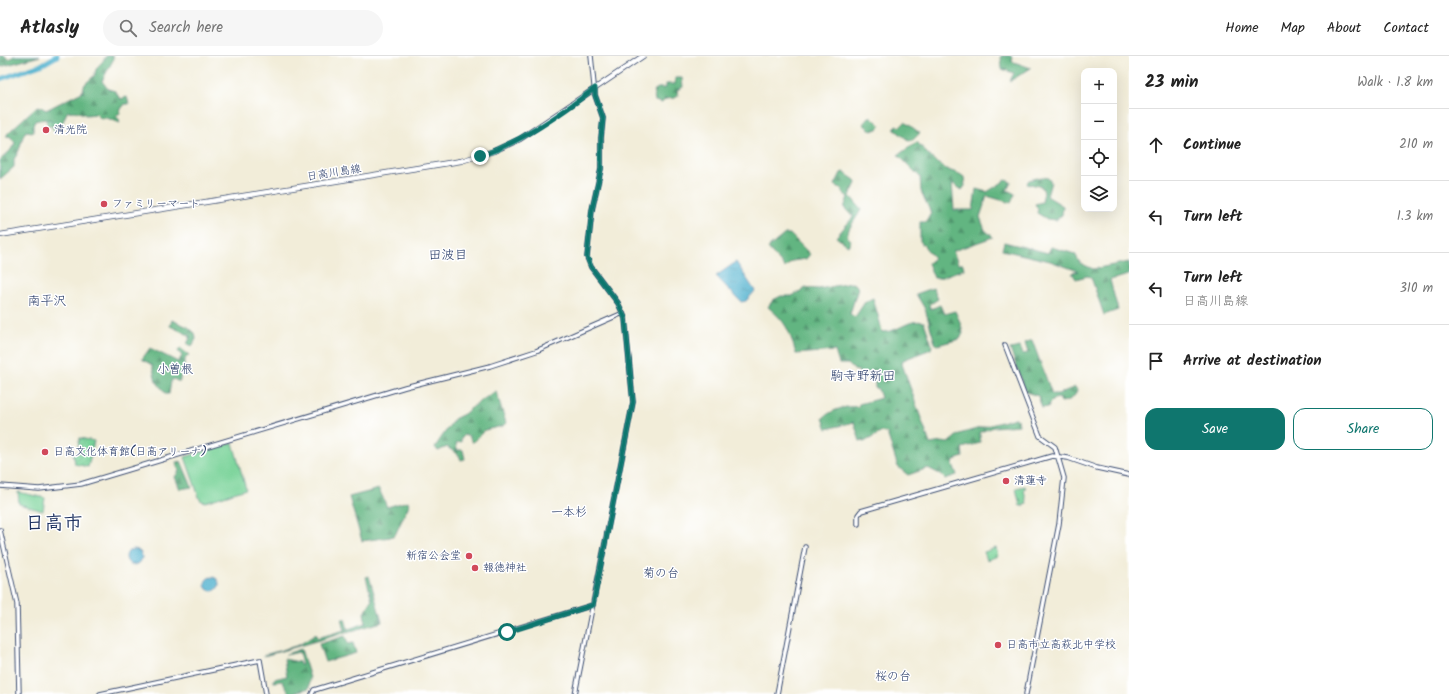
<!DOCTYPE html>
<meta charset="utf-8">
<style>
:root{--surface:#fff;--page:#f6f6f6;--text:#222;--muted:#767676;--line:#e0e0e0;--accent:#0f766e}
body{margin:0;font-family:Kalam,"Klee One",sans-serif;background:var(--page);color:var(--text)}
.controls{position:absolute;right:12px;top:12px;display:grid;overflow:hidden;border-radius:8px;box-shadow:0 4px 16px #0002}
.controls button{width:36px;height:36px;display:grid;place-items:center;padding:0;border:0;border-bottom:1px solid var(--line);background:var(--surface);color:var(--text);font:20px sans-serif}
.stop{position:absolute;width:12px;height:12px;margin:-9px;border:3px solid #0f766e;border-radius:50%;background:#fff}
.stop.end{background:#0f766e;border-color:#fff;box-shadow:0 1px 4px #0008}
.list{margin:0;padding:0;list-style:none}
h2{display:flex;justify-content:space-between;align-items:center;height:52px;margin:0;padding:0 16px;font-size:17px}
h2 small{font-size:13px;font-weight:400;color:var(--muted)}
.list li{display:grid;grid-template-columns:26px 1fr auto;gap:12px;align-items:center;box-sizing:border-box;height:72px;padding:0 16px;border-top:1px solid var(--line)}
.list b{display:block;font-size:15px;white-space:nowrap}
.list p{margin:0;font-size:13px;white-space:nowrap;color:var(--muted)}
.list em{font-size:13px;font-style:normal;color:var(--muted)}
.actions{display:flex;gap:8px;padding:12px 16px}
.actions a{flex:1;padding:9px 0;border:1px solid var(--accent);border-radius:12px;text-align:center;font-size:14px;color:var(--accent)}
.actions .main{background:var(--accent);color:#fff}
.icon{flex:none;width:22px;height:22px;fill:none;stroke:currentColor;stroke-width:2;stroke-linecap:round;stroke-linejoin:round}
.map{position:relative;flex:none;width:1129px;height:638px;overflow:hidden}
header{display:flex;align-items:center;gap:24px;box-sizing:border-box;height:56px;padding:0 20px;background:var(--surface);border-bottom:1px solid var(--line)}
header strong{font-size:19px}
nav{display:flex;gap:22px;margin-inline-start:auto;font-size:14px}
.search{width:280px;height:36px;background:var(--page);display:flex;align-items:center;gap:10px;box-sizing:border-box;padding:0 14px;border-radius:22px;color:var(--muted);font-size:15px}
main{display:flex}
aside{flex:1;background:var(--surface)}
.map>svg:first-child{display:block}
</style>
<header>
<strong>Atlasly</strong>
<div class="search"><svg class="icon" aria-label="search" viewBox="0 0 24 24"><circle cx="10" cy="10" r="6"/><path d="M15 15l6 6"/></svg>Search here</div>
<nav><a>Home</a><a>Map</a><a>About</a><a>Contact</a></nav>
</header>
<main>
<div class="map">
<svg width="1129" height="638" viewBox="0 0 1129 638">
<defs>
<pattern id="forest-firs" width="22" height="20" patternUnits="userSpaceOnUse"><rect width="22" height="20" fill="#62b581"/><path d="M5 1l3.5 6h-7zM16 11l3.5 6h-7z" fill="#50946d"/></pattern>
<pattern id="cemetery-stones" width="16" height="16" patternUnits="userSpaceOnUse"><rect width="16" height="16" fill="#79d399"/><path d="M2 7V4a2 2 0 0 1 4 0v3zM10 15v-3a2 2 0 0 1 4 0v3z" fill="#68b586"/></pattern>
<pattern id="garden-furrows" width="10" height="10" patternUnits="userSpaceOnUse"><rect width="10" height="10" fill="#79d399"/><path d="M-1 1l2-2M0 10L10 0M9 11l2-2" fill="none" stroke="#68b586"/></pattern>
<pattern id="water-ripples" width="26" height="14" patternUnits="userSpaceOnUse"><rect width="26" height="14" fill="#4fb1ce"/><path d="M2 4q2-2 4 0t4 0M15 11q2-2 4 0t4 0" fill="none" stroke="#4190aa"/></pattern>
</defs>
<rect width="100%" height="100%" fill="#fff"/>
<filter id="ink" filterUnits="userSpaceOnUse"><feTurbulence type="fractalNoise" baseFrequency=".025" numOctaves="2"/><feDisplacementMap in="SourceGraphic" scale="8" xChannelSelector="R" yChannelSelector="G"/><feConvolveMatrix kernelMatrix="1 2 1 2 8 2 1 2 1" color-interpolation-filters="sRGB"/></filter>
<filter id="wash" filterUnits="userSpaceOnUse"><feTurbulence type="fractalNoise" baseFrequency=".012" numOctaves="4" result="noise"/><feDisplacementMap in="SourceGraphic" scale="16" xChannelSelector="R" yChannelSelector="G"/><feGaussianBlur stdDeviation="0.9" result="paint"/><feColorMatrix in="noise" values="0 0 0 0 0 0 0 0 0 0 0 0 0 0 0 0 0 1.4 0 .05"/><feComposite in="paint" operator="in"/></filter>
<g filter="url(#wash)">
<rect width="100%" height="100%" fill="#f2edd9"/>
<path fill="#79d399" stroke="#4a817c" d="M 233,387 L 246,433 L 205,446 L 200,444 L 185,401 Z
M 18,436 L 45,442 L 43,455 L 19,448 Z"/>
<path fill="url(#forest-firs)" stroke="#3e7270" d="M 0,0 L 5,0 L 8,3 L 15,0 L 40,0 L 0,11 Z
M 106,0 L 113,0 L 113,4 L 102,25 L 108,33 L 115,35 L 120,43 L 127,41 L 129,48 L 125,48 L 121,53 L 120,57 L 116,60 L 119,63 L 120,67 L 107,62 L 100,62 L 96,58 L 86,59 C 79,56 75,54 67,56 L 62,68 C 53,69 52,60 35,65 L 33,69 L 33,76 L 26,75 C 20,83 22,93 14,103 L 14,111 L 0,123 L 0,104 L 10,95 L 15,87 L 10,80 L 6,81 L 8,77 L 35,52 L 39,50 L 46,54 L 82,36 L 85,28 L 95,19 C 95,9 103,8 106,0 Z
M 1001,0 L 1012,0 L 1011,5 L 1031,12 L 1010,25 L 1014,17 L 1002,13 Z
M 675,22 L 682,22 L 683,31 L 677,34 L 678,40 L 675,42 L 666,43 L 662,47 L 655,45 L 653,35 L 658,32 L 666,32 L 666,28 L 675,28 Z
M 869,61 L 872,61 L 880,69 L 878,73 L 872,75 L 863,68 Z
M 905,66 L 920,77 L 913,84 L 908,84 L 894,73 L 896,69 L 900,71 Z
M 917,86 C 927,97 937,110 951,115 C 957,117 959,117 964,121 L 965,130 L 962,134 L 952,127 L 954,154 L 973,154 L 976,133 L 987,136 L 1006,124 L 1011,126 L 1007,134 L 1015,138 L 1011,147 L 987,140 L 980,161 L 985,174 L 993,181 L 953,195 L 958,208 L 963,208 L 964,213 L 939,222 L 934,222 L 928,207 L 934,202 L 920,185 L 920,166 L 926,166 L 931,157 L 921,135 L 920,121 L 898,99 Z
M 843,116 L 855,124 L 856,127 L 850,140 L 861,153 C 858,161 848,171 847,180 L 851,184 L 848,190 L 836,181 L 854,160 L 844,152 L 848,141 L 842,136 L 842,133 L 835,129 L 841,117 Z
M 1042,121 L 1048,122 L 1051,126 L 1047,140 L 1063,150 L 1062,159 L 1056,164 L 1047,163 L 1037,157 L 1038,153 L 1035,148 L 1042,146 L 1044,136 L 1042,131 L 1027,127 L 1029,124 Z
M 785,178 L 790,178 L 810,198 L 806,203 L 792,205 L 785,212 L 768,192 Z
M 1004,186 L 1048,197 L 1051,191 L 1075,198 L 1080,207 L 1093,213 L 1129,206 L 1129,219 L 1110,224 L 1118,254 L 1104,259 L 1091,221 L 1087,220 L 1076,223 L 1072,217 L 1078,215 L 1050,205 L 1002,194 Z
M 851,227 L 855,228 L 858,232 L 850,258 L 855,261 L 865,246 L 873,242 C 876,254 880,264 882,276 C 900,276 908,262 924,266 L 932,289 L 931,293 L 903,304 L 902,308 L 930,388 L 942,386 L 948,387 L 959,378 L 1015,362 L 1018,364 L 1019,369 L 994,371 L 980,376 L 980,387 L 962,392 L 963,401 L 954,404 L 953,408 L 957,419 L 945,423 L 940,418 L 928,412 L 908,419 L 898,411 L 887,377 L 882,376 L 864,386 L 860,385 L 854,366 L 827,373 L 823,362 C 831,354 847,349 858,351 L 859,348 L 881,342 L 878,333 L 875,332 L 875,318 L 870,316 L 859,318 L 859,315 L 854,314 L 848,308 L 839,308 L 835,295 L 796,298 C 789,274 787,267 768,251 L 773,244 L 781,240 L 792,240 L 806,232 L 819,233 Z
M 933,232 L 938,243 L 929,249 L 931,253 L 940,249 L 944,258 L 955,255 L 960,266 L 963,277 L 960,283 L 937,289 L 935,287 L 925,253 L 916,238 Z
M 172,264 L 188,271 L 195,277 L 196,283 L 192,290 L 187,288 L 190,282 L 189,279 L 170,270 Z
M 1032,284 L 1052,338 L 1058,338 L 1075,331 L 1077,334 C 1075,342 1069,345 1061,346 L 1059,342 L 1054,343 L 1048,349 L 1049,351 L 1042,352 L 1038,340 L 1026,336 L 1010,293 L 1020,291 L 1023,298 L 1028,297 L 1025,287 Z
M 150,292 L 178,306 L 182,300 L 178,295 L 180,292 L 189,299 L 185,303 C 186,311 179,317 180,325 L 177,325 L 174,323 L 171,325 L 169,338 L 166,338 L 156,325 L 152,309 L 142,303 Z
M 496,335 L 506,367 L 503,370 L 485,374 L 472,387 L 469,380 L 464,379 L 461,382 L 461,386 L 456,387 L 457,394 L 463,394 L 465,403 L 461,404 L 459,399 L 447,391 L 438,395 L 435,391 L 454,363 L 464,358 L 476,348 Z
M 181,405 L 192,431 L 180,433 L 175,421 L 179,415 L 176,406 Z
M 379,433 L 387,451 L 408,445 L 409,449 L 395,479 L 390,481 L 362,485 L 349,441 Z
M 369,520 L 382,566 L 264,600 L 264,599 L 299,589 L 316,578 L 317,582 L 345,574 L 342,563 L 345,563 L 348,573 L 366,567 L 364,557 L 372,544 L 366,521 Z
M 345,580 L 348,588 L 353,587 L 356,597 L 325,606 L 319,588 Z
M 301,593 L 310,622 L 309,632 L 290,638 L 282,625 L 274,626 L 274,623 L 287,620 L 284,603 L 299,606 L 300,609 L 302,609 L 299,596 L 286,599 L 286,598 Z"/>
<path fill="url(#cemetery-stones)" stroke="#4a817c" d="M 46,63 L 58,66 L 59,75 L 55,77 L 51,69 L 48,71 Z
M 1025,430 L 1026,433 L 1024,434 L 1027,448 L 1020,450 L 1016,432 Z
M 996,492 L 998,500 L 987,504 L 984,496 Z"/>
<path fill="url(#garden-furrows)" stroke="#4a817c" d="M 80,382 L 94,385 L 88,411 L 75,408 L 73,396 L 79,398 L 81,391 L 78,390 Z"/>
<path fill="url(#water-ripples)" stroke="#357096" d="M 736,206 L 755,235 L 746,245 L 741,246 L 716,220 Z
M126 501a8 8 0 1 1 16 0a8 8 0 1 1-16 0Z
M205 528a7 7 0 1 1 14 0a7 7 0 1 1-14 0Z"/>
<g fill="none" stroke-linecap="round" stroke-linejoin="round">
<path stroke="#4fb1ce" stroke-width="5" d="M 0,23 L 41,9 L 57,0"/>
</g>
</g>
<g filter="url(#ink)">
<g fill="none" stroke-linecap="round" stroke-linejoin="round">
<defs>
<path id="minor" d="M 1005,289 L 1040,380 L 1055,391 L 1064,422 L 1059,468 L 1026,638
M 0,430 L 39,433 L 81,428 L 405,331 L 490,310 L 536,295 L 623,257
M 858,468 L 858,459 L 861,455 L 1052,400 L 1068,402 L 1097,412 L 1129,419
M 0,474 L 17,548 L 19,638
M 100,638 L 260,604 L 266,638
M 312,638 L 314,634 L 593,549
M 575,638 L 633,346 L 625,262 L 618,247 L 591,211 L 587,201 L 592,154 L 601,113 L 601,82 L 603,62 L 595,39 L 591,0
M 777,638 L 805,491"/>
<path id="major" d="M 0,179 L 461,105 L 494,95 L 520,83 L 643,0"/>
</defs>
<use href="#minor" stroke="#3b4c70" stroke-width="5.5"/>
<use href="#major" stroke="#3b4c70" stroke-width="6"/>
<use href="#minor" stroke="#fff" stroke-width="3.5"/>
<use href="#major" stroke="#fff" stroke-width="4.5"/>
</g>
</g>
<g fill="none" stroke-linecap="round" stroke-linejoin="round" filter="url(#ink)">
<path stroke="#0f766e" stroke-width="5" d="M 480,100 C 523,85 560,59 595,32 L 595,39 L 603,62 L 601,82 L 601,113 L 592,154 L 587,201 L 591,211 L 618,247 L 625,262 L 633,346 L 593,549 L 507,576"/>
</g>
<g fill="#d1495b" stroke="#fff" stroke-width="1.5">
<circle cx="46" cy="74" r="4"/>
<circle cx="104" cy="148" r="4"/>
<circle cx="45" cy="396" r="4"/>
<circle cx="1006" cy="425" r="4"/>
<circle cx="469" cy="500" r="4"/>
<circle cx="475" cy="512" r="4"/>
<circle cx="998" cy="589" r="4"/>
</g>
<g text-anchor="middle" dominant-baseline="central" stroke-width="3" stroke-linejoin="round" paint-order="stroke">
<g font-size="11" fill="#1b2f5e" stroke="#fff" text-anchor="start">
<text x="54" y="74">清光院</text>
<text x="112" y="148">ファミリーマート</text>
<text x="53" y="396">日高文化体育館(日高アリーナ)</text>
<text x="1014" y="425">清蓮寺</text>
<text x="461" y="500" text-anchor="end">新宿公会堂</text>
<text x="483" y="512">報徳神社</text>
<text x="1006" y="589">日高市立高萩北中学校</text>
</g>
<g font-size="11" fill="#1b2f5e" stroke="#fff">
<text transform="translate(334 117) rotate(-9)">日高川島線</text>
</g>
<g font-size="12" fill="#1b2f5e" stroke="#fff">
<text x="175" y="313">小曽根</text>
<text x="569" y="456">一本杉</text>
<text x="661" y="517">菊の台</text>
<text x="893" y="620">桜の台</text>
</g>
<g font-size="13" fill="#1b2f5e" stroke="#fff">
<text x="448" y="199">田波目</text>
<text x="47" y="245">南平沢</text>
<text x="863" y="320">駒寺野新田</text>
</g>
<g font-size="19" font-weight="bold" fill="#1b2f5e" stroke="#fff">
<text x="54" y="468">日高市</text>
</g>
</g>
</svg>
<div class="controls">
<button>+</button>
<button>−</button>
<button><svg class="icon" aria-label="locate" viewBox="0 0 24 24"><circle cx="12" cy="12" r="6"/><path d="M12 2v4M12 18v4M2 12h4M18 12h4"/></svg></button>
<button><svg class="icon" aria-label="layers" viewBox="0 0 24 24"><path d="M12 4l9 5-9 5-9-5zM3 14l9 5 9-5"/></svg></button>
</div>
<div class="stop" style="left:507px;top:576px"></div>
<div class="stop end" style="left:480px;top:100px"></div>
</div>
<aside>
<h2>23 min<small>Walk · 1.8 km</small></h2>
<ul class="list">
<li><svg class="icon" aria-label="ahead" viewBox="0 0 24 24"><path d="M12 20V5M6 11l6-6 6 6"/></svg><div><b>Continue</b></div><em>210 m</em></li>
<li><svg class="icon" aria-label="left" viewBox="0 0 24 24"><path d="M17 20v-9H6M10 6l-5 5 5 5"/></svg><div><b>Turn left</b></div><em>1.3 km</em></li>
<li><svg class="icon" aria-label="left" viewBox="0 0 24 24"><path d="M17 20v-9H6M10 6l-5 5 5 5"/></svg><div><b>Turn left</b><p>日高川島線</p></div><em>310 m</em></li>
<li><svg class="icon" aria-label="arrive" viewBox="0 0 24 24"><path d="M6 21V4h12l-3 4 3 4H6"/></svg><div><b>Arrive at destination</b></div></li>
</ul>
<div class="actions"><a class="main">Save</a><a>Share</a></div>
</aside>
</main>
